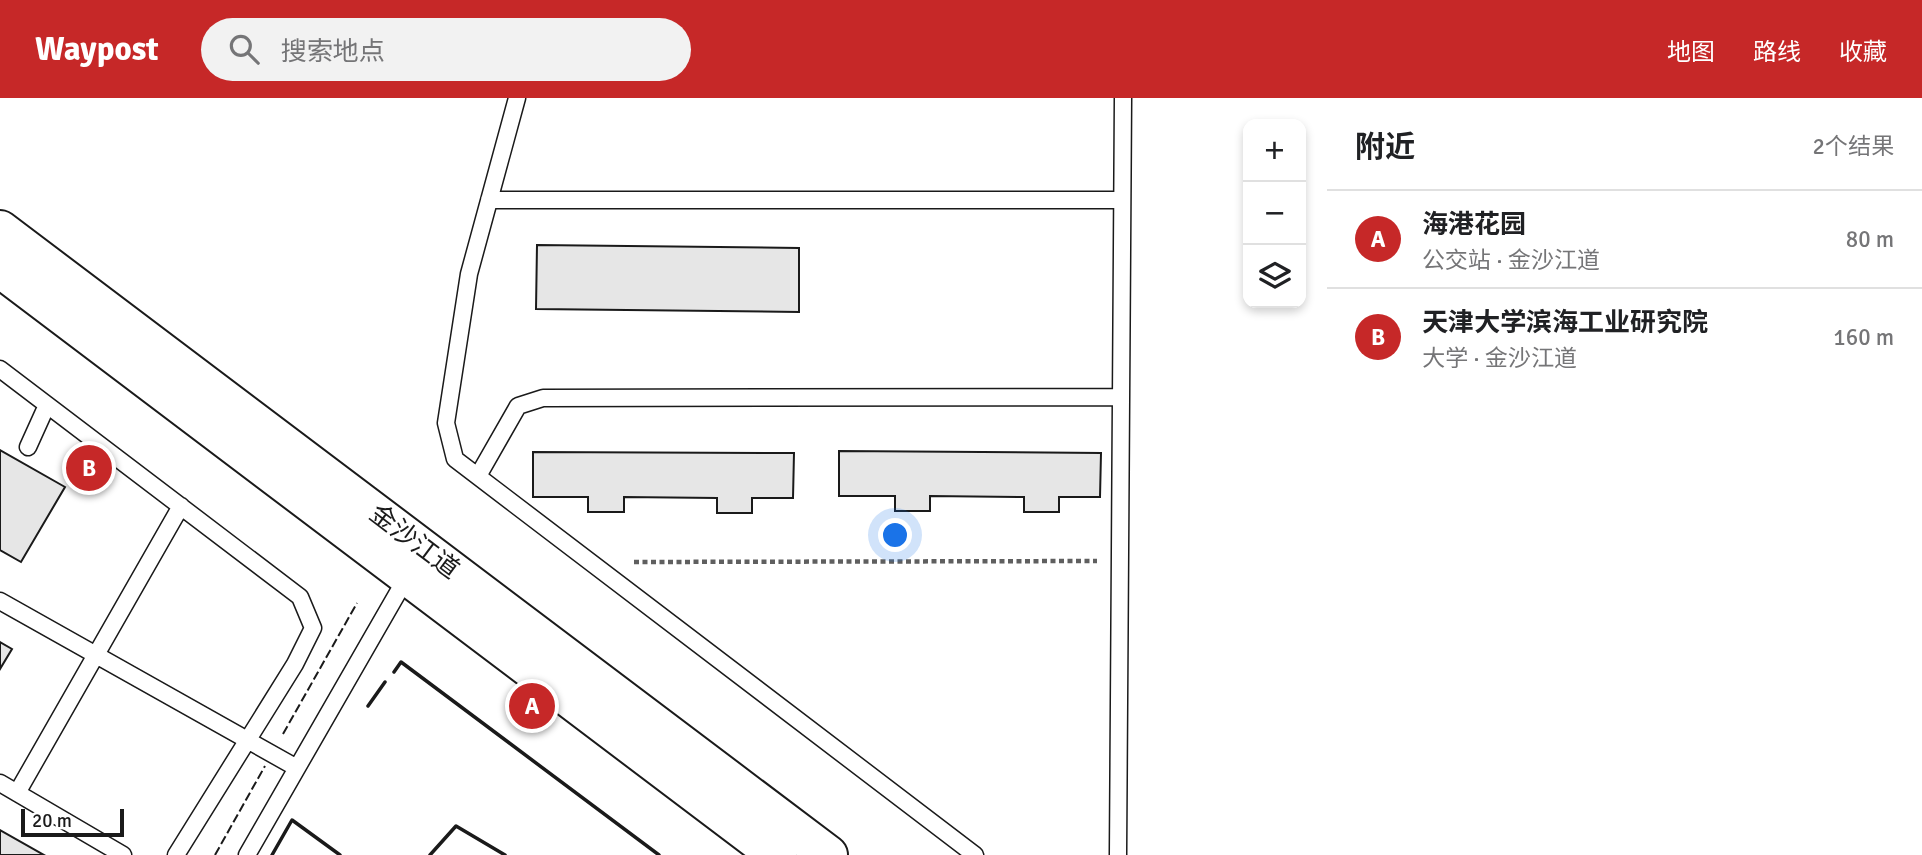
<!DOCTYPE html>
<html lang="zh">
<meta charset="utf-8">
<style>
:root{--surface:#fff;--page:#f2f2f2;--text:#202124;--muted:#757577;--line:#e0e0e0;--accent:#c62828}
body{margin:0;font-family:Signika,"Noto Sans SC",sans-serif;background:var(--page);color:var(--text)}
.controls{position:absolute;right:21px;top:21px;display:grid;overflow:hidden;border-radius:14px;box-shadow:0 4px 10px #0003}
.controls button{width:63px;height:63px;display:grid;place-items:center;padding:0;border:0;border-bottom:2px solid var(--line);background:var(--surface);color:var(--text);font:35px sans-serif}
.scale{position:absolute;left:21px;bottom:18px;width:103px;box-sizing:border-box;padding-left:7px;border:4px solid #1a1a1a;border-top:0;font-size:19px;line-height:24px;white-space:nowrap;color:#1a1a1a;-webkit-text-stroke:5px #fff;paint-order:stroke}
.you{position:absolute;left:896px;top:438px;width:24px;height:24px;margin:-18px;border:5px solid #fff;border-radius:50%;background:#1a73e8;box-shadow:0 0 0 10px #1a73e833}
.badge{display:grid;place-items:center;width:46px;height:46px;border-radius:50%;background:var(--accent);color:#fff;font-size:23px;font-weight:700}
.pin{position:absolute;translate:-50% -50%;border:4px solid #fff;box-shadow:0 2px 7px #0006}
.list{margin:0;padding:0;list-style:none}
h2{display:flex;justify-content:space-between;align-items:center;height:91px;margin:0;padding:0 28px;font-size:30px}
h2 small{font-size:23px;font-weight:400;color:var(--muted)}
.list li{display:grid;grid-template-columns:46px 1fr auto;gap:21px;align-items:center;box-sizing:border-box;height:98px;padding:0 28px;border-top:2px solid var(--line)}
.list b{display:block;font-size:26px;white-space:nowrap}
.list p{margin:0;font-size:23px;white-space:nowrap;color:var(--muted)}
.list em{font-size:23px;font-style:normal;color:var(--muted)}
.icon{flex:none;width:38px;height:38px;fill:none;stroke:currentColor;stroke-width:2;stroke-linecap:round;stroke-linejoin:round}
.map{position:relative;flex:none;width:1327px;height:757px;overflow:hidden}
header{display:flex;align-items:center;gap:42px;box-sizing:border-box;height:98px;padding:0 35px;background:var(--accent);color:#fff}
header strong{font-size:33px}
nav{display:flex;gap:38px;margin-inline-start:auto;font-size:24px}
.search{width:490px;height:63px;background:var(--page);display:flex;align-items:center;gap:18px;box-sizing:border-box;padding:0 24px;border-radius:38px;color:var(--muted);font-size:26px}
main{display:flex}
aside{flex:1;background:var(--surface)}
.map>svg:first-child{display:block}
</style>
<header>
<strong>Waypost</strong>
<div class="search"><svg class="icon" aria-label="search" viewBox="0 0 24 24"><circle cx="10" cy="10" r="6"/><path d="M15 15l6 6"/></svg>搜索地点</div>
<nav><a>地图</a><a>路线</a><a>收藏</a></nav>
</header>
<main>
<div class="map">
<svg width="1327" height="757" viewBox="0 0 1327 757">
<rect width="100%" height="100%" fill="#fff"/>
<path fill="#e6e6e6" stroke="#1a1a1a" stroke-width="2" d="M 537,147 L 799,150 L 799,214 L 536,211 Z
M 0,352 L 65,389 L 21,464 L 0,452 Z
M 839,353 L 1101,355 L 1100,399 L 1059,399 L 1059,414 L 1024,414 L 1024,399 L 930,398 L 930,413 L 895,413 L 895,398 L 839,398 Z
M 533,354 L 794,355 L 793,400 L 752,400 L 752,415 L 717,415 L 717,400 L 624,399 L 624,414 L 588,414 L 588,399 L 533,399 Z
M 0,544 L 12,551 L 0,571 Z
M 0,732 L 44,757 L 0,757 Z"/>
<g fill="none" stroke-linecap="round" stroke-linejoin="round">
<defs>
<path id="service" d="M 517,0 L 469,176 L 446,325 L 455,361 L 975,757
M 489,102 L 1122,102
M 0,271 L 300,499 L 313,530 L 295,566 L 176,757
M 28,349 L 47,307
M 478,378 L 518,308 L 543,300 L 1121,299
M 0,503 L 297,670
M 0,685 L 123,757
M 17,695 L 181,408
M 247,757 L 408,477
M 1118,757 L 1123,0"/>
<path id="tertiary" d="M 0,132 L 828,757
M 0,170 L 777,757"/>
</defs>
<use href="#service" stroke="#1a1a1a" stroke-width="19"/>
<use href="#tertiary" stroke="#1a1a1a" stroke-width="42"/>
<path stroke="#5f5f5f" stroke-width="4.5" stroke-dasharray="5 3.5" stroke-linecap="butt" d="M 634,464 L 1097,463"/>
<use href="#service" stroke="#fff" stroke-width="16"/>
<use href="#tertiary" stroke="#fff" stroke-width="38"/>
<path stroke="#1a1a1a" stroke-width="2" stroke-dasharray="9 3.5" stroke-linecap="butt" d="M 283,636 L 357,505
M 215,757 L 265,668"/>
<path stroke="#1a1a1a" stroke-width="3.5" d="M 394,574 L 401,564 L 659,757
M 368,608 L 385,584
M 272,757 L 292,722 L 340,757
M 430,757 L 456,728 L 505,757"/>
</g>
<g text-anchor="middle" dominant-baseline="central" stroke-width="5" stroke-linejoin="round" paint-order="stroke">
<g font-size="26" fill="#1a1a1a" stroke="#fff">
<text transform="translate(414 444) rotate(37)">金沙江道</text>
</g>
</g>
</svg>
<div class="controls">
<button>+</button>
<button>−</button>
<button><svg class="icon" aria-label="layers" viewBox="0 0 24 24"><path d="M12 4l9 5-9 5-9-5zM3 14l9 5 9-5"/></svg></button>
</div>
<div class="scale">20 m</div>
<div class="you"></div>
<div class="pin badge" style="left:532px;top:608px">A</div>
<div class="pin badge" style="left:89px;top:370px">B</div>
</div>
<aside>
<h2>附近<small>2个结果</small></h2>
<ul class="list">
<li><span class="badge">A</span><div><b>海港花园</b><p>公交站 · 金沙江道</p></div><em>80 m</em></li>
<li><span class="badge">B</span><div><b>天津大学滨海工业研究院</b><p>大学 · 金沙江道</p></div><em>160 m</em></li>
</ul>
</aside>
</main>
